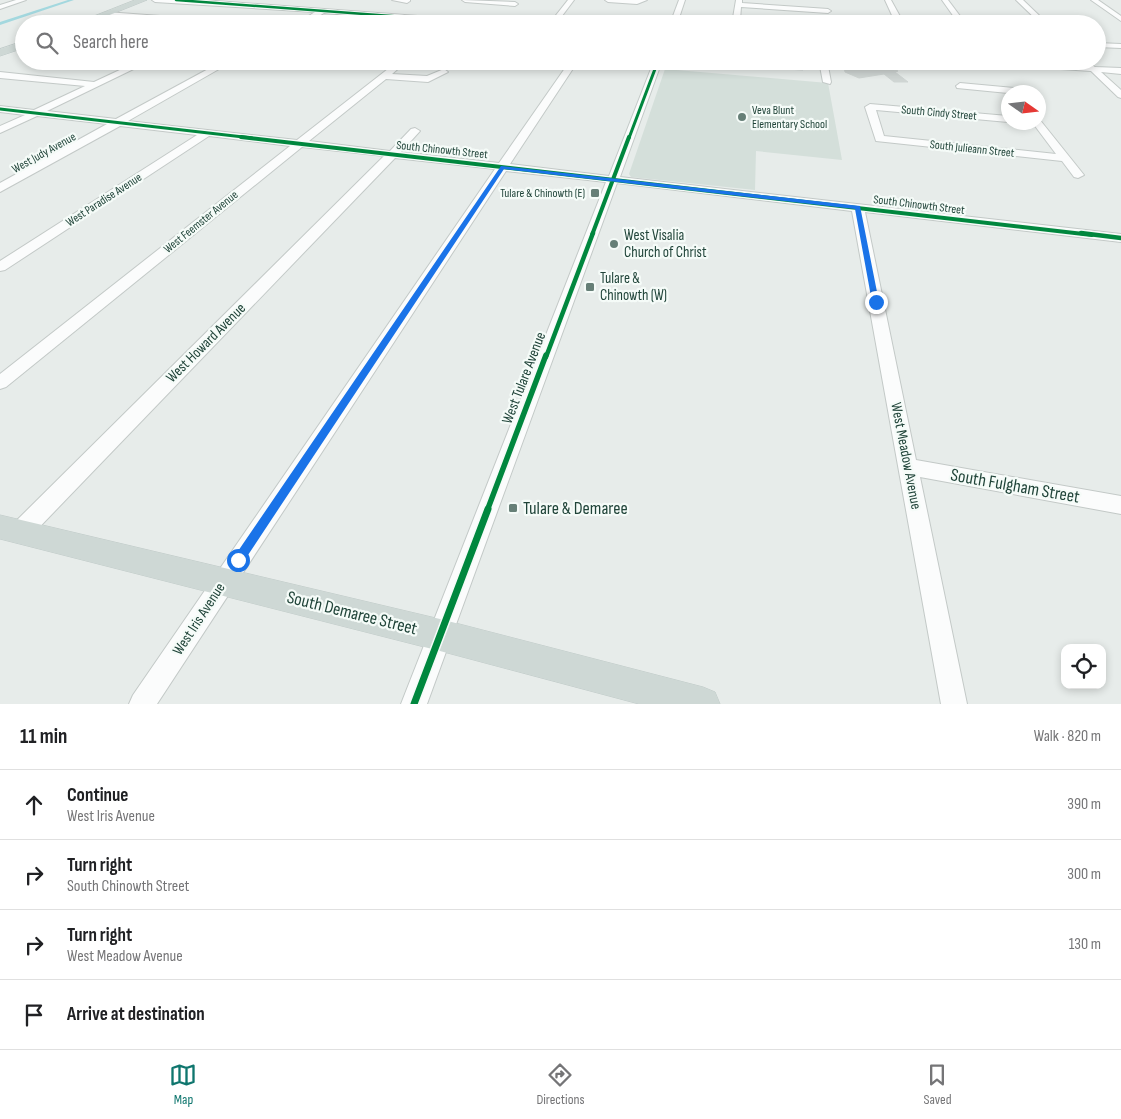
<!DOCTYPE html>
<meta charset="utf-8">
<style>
:root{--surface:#fff;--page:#f2f2f2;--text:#202124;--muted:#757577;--line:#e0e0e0;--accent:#0f766e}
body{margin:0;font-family:"Sofia Sans Condensed",sans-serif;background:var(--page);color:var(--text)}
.controls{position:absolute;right:15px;bottom:15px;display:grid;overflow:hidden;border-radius:10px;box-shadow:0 2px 8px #0003}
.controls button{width:45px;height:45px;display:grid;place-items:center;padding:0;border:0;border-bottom:1px solid var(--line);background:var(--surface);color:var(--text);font:25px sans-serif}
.compass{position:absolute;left:1001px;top:85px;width:45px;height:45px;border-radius:50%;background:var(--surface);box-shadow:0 2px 8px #0003;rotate:104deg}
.stop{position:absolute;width:15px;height:15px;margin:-11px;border:4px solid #1a73e8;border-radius:50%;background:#fff}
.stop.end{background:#1a73e8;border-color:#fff;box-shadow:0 1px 5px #0008}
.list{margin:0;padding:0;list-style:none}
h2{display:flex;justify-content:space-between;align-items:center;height:65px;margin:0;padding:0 20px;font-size:21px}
h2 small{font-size:16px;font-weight:400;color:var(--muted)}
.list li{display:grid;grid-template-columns:32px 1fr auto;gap:15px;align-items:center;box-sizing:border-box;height:70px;padding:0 20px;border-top:1px solid var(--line)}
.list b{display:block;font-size:19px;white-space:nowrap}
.list p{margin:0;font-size:16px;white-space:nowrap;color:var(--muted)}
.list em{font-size:16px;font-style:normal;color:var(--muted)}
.icon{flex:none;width:28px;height:28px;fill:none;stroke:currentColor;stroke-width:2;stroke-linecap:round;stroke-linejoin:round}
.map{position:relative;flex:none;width:1121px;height:704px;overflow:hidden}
.search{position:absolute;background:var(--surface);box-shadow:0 2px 8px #0003;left:15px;right:15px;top:15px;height:55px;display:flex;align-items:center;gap:12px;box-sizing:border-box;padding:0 18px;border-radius:28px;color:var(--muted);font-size:19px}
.sheet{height:345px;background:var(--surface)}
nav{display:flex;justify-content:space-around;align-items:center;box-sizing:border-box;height:70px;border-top:1px solid var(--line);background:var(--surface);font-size:14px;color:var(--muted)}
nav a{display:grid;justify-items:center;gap:2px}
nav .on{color:var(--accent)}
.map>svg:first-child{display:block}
</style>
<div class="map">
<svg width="1121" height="704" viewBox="0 0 1121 704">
<rect width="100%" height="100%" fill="#e7ecea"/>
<path fill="#d4dfda" d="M 665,69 L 828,83 L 842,160 L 756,151 L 755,190 L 631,177 L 629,174 Z"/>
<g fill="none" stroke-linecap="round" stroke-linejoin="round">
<path fill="#a3d8df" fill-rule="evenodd" d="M 68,0 L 74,0 L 0,25 L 0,22 Z"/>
</g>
<path fill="#cfd5d3" stroke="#cfd5d3" d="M 770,61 L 810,61 L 803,70 L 769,68 Z
M 843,61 L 870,63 L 868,61 L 883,63 L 884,61 L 900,61 L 894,70 L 898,71 L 895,72 L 908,82 L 894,82 L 884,74 L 859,78 L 845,72 Z"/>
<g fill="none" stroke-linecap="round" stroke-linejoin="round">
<defs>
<path id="minor" d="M 16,0 L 26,0 L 0,9 L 0,5 Z
M 152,0 L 202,0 L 498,22 L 501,24 L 466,24 L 324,13 L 305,24 L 296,24 L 315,12 L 155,2 Z
M 392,0 L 410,0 L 410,1 L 407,3 Z
M 462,0 L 515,2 L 518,4 L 515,6 L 465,2 Z
M 568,0 L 574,0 L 556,24 L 549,24 Z
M 605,0 L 647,0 L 637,4 L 608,2 Z
M 679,0 L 685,0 L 677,24 L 670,24 Z
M 736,0 L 742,0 L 742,3 L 828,9 L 831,11 L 828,13 L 741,7 L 740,20 L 761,24 L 732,24 Z
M 885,0 L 891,0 L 902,20 L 926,24 L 896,24 Z
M 942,0 L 948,0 L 966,24 L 959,24 Z
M 1016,0 L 1023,0 L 1048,24 L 1041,24 Z
M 1091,0 L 1098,0 L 1121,16 L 1121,21 Z
M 106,12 L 228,21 L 232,23 L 209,24 L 104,15 L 103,14 Z
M 1097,43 L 1121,44 L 1121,48 L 1097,47 Z
M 139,61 L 150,61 L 47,111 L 116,119 L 223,61 L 233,61 L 128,121 L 297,140 L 393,65 L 375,61 L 407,61 L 392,74 L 427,76 L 444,69 L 448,72 L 428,82 L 386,79 L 309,141 L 390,151 L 411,129 L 415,128 L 420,131 L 401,152 L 499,163 L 570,61 L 578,61 L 510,164 L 609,176 L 654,61 L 662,61 L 620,177 L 1121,234 L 1121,242 L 865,212 L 916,460 L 1121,496 L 1121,514 L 920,477 L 967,704 L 941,704 L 852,211 L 617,183 L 427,704 L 401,704 L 606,182 L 506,171 L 157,704 L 129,704 L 133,695 L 495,169 L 395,158 L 28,539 L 20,541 L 12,539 L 9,532 L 12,525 L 384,156 L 302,147 L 6,387 L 0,389 L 0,374 L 290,146 L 209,136 L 5,270 L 0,271 L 0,261 L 197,135 L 120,126 L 0,192 L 0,183 L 107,124 L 37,116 L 0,133 L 0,126 L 25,115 L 0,112 L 0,106 L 34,110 L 85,86 L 0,78 L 0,72 L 94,82 Z
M 819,61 L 827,61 L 831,82 L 830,84 L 823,82 Z
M 968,61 L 1024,61 L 1086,66 L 1090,64 L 1095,67 L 1121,68 L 1121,74 L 1101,72 L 1121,90 L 1121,98 L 1118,97 L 1091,71 L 972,63 Z
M 960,83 L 1014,88 L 1018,91 L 1008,93 L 957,88 L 956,86 Z
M 870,104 L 1008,116 L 1008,122 L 876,110 L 884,136 L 1056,154 L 1032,122 L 1038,122 L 1038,119 L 1040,120 L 1084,175 L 1078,178 L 1074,177 L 1062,161 L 876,141 L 865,107 Z"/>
<path id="major" d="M 135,0 L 147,0 L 87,24 L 74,24 Z
M 24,41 L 24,48 L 0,56 L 0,49 Z
M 0,515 L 440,619 L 703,687 L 715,692 L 720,704 L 639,704 L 440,651 L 0,539 Z"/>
</defs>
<use href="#minor" stroke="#c3c9c7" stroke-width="2"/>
<use href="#major" stroke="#c1cbc9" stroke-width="1"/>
<use href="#minor" fill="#fbfcfc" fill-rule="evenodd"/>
<use href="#major" fill="#ced8d5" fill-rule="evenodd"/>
<defs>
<path id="cycleway-far5" d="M 176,0 L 498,24"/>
<path id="cycleway-far4" d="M 0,109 L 252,138
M 629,138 L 658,61"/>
<path id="cycleway-far3" d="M 241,137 L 1092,235
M 592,235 L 629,137"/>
<path id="cycleway-far2" d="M 1081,233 L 1121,238
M 546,357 L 593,233"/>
<path id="cycleway-far1" d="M 487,511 L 546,355"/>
<path id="cycleway" d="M 414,704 L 488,509"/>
</defs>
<use href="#cycleway-far5" stroke="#f5fbf8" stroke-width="4"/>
<use href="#cycleway-far4" stroke="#f5fbf8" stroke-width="5"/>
<use href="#cycleway-far3" stroke="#f5fbf8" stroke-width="6"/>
<use href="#cycleway-far2" stroke="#f5fbf8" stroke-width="7"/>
<use href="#cycleway-far1" stroke="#f5fbf8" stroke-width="9"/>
<use href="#cycleway" stroke="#f5fbf8" stroke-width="10"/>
<use href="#cycleway-far5" stroke="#00873e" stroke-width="2.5"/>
<use href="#cycleway-far4" stroke="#00873e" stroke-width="3"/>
<use href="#cycleway-far3" stroke="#00873e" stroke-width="4"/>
<use href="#cycleway-far2" stroke="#00873e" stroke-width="4.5"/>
<use href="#cycleway-far1" stroke="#00873e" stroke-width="5.5"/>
<use href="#cycleway" stroke="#00873e" stroke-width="7"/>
</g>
<path fill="#1a73e8" d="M 501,166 L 860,206 L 879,302 L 876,304 L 872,302 L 855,209 L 504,169 L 242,564 L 234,564 L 232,560 L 234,557 Z"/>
<g fill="#667f77" stroke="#f5fbf8" stroke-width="2">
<circle cx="742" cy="117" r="5"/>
<rect x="590" y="188" width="10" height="10" rx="2.5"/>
<circle cx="614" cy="244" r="5"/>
<rect x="585" y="282" width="10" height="10" rx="2.5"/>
<rect x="508" y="503" width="10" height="10" rx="2.5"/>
</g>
<g text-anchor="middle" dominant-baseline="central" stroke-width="4.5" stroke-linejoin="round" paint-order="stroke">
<g font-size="12" fill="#204439" stroke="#f5fbf8" text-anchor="start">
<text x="752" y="110">Veva Blunt<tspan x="752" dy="14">Elementary School</tspan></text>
<text x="585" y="193" text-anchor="end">Tulare &amp; Chinowth (E)</text>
</g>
<g font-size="12" fill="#204439" stroke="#f5fbf8">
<text transform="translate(939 113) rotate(5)">South Cindy Street</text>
<text transform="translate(972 149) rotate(6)">South Julieann Street</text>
<text transform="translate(442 150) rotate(6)">South Chinowth Street</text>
<text transform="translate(44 153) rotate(-29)">West Judy Avenue</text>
<text transform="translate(104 200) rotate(-33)">West Paradise Avenue</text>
<text transform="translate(919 205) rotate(7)">South Chinowth Street</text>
<text transform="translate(201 222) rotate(-39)">West Feemster Avenue</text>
</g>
<g font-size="15" fill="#204439" stroke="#f5fbf8" text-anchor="start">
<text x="624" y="235">West Visalia<tspan x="624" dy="17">Church of Christ</tspan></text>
<text x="600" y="278">Tulare &amp;<tspan x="600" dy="17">Chinowth (W)</tspan></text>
</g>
<g font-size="15" fill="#204439" stroke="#f5fbf8">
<text transform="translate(206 343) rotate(-45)">West Howard Avenue</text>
<text transform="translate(524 378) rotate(-69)">West Tulare Avenue</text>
<text transform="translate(906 456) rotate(79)">West Meadow Avenue</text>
<text transform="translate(199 619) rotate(-57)">West Iris Avenue</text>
</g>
<g font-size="18" fill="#204439" stroke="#f5fbf8">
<text transform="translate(1015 486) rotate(10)">South Fulgham Street</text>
<text transform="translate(352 613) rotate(14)">South Demaree Street</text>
</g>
<g font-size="18" fill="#204439" stroke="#f5fbf8" text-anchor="start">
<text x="523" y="508">Tulare &amp; Demaree</text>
</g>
</g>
</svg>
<div class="controls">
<button><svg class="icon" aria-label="locate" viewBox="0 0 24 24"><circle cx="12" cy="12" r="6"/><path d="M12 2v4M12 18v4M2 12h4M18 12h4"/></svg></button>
</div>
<svg class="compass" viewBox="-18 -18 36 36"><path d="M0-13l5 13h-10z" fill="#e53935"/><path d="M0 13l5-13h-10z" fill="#757577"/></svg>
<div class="stop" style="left:238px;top:560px"></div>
<div class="stop end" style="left:876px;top:302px"></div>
<div class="search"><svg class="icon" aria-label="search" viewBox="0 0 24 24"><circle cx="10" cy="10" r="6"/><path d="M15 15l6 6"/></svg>Search here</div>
</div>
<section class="sheet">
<h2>11 min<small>Walk · 820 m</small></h2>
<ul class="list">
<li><svg class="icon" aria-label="ahead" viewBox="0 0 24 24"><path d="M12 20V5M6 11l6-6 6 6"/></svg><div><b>Continue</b><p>West Iris Avenue</p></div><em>390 m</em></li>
<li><svg class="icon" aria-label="right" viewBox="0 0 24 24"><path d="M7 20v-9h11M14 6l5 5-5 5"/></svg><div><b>Turn right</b><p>South Chinowth Street</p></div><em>300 m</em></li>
<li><svg class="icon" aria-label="right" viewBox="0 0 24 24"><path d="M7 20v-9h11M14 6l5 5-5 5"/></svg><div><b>Turn right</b><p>West Meadow Avenue</p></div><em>130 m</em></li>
<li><svg class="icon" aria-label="arrive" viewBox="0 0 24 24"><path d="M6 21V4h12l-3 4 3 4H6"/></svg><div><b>Arrive at destination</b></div></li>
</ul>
</section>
<nav>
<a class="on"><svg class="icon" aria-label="map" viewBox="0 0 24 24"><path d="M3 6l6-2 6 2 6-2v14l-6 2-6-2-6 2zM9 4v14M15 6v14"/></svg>Map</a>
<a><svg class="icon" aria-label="directions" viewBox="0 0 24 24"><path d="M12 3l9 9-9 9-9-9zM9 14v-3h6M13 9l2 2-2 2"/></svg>Directions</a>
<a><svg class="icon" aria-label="saved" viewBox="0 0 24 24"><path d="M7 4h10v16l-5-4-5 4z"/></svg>Saved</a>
</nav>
